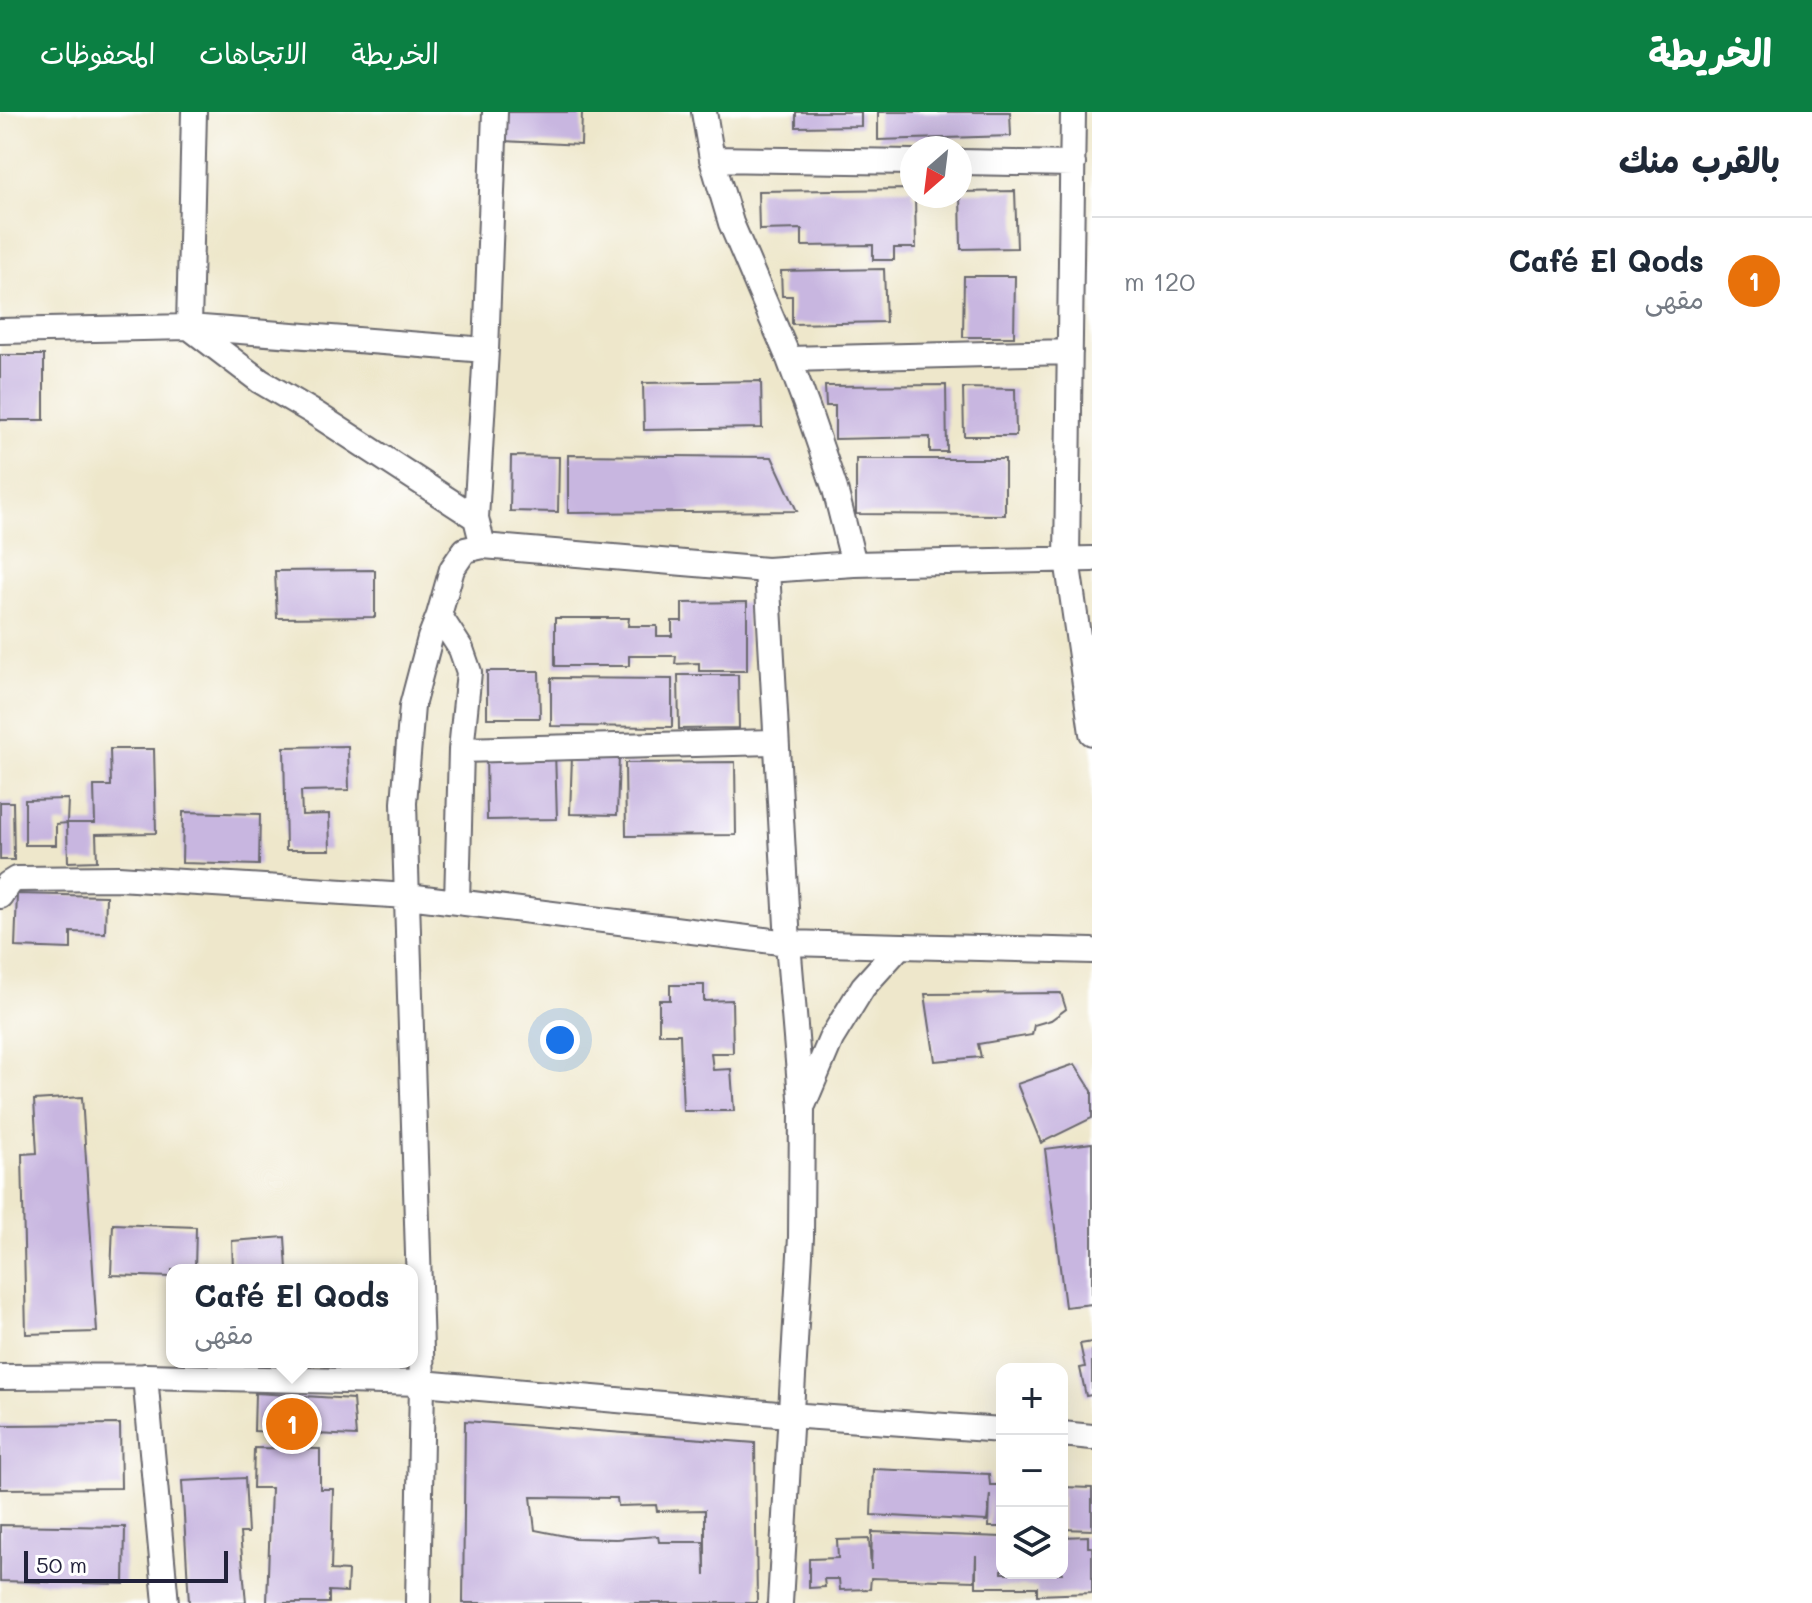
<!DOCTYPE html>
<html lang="ar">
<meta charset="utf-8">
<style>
:root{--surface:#fff;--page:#f6f6f7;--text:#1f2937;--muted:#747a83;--line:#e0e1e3;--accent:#0b8043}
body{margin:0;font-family:Mali,"Playpen Sans Arabic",sans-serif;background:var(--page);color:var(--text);direction:rtl}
.controls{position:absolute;right:24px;bottom:24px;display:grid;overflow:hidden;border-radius:16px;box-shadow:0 8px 32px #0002}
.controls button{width:72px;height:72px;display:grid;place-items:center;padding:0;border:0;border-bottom:2px solid var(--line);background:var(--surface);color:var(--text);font:40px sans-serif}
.compass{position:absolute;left:900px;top:24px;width:72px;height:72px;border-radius:50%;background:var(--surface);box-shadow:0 8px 32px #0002;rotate:208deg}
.scale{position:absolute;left:24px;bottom:20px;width:204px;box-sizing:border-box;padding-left:8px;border:4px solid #22223b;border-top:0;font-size:22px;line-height:28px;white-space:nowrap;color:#22223b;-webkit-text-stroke:6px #fff;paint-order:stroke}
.you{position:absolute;left:560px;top:928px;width:28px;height:28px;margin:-20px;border:6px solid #fff;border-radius:50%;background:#1a73e8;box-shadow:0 0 0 12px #1a73e833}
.badge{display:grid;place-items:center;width:52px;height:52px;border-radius:50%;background:var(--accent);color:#fff;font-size:26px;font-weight:700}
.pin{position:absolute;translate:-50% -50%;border:4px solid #fff;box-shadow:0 2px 8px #0006}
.popup{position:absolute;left:166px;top:1152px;width:252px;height:104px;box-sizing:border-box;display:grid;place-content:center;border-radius:16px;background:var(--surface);filter:drop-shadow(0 2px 6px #0005);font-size:26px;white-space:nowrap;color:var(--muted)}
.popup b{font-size:30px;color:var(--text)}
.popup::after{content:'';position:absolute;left:50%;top:100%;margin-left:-16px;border:16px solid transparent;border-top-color:var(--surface)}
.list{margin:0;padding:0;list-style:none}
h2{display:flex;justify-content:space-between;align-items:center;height:104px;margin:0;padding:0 32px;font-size:34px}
h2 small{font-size:26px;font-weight:400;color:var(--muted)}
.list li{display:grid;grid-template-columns:52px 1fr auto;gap:24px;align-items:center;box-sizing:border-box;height:128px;padding:0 32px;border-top:2px solid var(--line)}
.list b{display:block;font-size:30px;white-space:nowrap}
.list p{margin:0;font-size:26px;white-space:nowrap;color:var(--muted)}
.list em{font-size:26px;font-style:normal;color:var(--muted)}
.icon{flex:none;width:44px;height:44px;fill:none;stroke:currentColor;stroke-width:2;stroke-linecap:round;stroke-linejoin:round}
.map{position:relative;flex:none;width:1092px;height:1491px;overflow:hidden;direction:ltr}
header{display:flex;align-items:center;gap:48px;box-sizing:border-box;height:112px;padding:0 40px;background:var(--accent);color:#fff}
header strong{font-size:38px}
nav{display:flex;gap:44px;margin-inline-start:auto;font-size:28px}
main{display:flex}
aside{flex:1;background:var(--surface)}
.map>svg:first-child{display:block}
</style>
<header>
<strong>الخريطة</strong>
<nav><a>الخريطة</a><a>الاتجاهات</a><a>المحفوظات</a></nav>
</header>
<main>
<aside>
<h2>بالقرب منك<small></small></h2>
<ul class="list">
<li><span class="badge" style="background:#e8710a">1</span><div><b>Café El Qods</b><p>مقهى</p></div><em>120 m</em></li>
</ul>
</aside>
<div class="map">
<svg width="1092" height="1491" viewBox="0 0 1092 1491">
<rect width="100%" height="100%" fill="#fff"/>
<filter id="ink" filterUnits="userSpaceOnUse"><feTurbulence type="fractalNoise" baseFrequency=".0125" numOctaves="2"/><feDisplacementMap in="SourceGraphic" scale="16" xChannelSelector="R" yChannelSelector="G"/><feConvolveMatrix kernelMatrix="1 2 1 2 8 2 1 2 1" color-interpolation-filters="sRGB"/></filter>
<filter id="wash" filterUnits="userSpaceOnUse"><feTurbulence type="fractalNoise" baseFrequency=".006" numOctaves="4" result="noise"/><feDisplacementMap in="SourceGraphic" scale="32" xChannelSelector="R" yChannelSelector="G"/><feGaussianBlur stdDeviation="1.8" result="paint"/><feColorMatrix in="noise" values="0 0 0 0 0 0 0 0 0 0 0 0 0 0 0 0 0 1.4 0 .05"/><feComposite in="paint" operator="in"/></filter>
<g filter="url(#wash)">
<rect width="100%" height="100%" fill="#eee7cb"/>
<g id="blocks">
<path fill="#c8b6e0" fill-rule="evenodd" d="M 504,0 L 582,0 L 581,33 L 503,29 Z
M 796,0 L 861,0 L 861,14 L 796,15 Z
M 878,0 L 1010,0 L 1011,24 L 878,28 Z
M 912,77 L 912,84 L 915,84 L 916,136 L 894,136 L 894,148 L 873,148 L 873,133 L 802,134 L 802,117 L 759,118 L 758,79 Z
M 1015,79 L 1017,136 L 961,137 L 960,80 Z
M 884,157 L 886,210 L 792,212 L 792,184 L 782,184 L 781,159 Z
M 964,164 L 1015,164 L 1014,225 L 963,225 Z
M 0,243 L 44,243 L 44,308 L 0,308 Z
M 761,269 L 762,316 L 644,318 L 643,271 Z
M 946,273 L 947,340 L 930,340 L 930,325 L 835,327 L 835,294 L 826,294 L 825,274 Z
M 963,276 L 1015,277 L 1016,324 L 964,324 Z
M 568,343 L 772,345 L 797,399 L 568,401 Z
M 511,344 L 559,345 L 558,400 L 510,399 Z
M 856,347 L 1005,347 L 1005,403 L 856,402 Z
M 375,458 L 375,505 L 277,506 L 275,459 Z
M 747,490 L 747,559 L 699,559 L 699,551 L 675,552 L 676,544 L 629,544 L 629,554 L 555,554 L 555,506 L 629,506 L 628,514 L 657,514 L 657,524 L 672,524 L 672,509 L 682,509 L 682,491 Z
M 487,559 L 539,559 L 540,606 L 487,606 Z
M 678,563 L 738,563 L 739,616 L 679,617 Z
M 551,566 L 672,567 L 672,615 L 551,614 Z
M 348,634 L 349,678 L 301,679 L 302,703 L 329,702 L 330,738 L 286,738 L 284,635 Z
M 110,637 L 154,637 L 156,721 L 96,722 L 97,749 L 68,750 L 67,711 L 56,712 L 56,733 L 25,733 L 25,688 L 68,687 L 67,711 L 95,711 L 94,674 L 111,674 Z
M 486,639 L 555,639 L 557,707 L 487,708 Z
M 572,644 L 619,645 L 617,703 L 570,702 Z
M 735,650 L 736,723 L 626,724 L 625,651 Z
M 0,690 L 13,690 L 14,748 L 0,748 Z
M 183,700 L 260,702 L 259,753 L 182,751 Z
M 17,782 L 106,784 L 105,821 L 71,820 L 71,837 L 15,835 Z
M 670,873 L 704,873 L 704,889 L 732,888 L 733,941 L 711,941 L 713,958 L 731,957 L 734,999 L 683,999 L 680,922 L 659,922 L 659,888 L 670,888 Z
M 1061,881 L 1066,897 L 1051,908 L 1034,913 L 1032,923 L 978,932 L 981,945 L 935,949 L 925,882 Z
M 1075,952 L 1092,979 L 1092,1006 L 1041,1031 L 1017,972 Z
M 82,985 L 97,1220 L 26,1222 L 22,1042 L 37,1041 L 34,988 Z
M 1092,1031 L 1092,1192 L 1065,1195 L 1045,1037 Z
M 113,1112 L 196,1115 L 195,1158 L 172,1158 L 172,1165 L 111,1163 Z
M 285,1125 L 287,1158 L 233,1158 L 232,1129 Z
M 1092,1230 L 1092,1283 L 1086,1284 L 1080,1256 L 1085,1255 L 1080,1232 Z
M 255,1281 L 353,1287 L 356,1324 L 254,1319 Z
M 465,1309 L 755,1331 L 757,1491 L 463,1491 ZM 531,1385 L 617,1386 L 618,1394 L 656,1393 L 657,1399 L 705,1398 L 705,1464 L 704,1430 L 659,1430 L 658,1424 L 616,1427 L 575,1426 L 535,1418 Z
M 120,1312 L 121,1376 L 0,1377 L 0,1313 Z
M 254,1336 L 320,1337 L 320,1377 L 333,1377 L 331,1458 L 348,1459 L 347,1480 L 329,1479 L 329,1491 L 267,1491 L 271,1376 L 253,1376 Z
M 873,1357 L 989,1362 L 990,1373 L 1002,1373 L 1002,1415 L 989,1415 L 990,1382 L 987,1409 L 871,1403 Z
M 245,1366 L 248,1421 L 240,1421 L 246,1491 L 189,1491 L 182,1369 Z
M 1062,1375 L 1092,1376 L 1092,1418 L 1062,1417 Z
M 0,1413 L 125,1415 L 124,1472 L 0,1469 Z
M 872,1420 L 1002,1425 L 1002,1461 L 1062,1461 L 1062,1425 L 1088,1424 L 1088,1435 L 1092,1435 L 1092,1481 L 1037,1483 L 1037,1475 L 976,1475 L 976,1443 L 975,1469 L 871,1466 L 870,1477 L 840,1478 L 839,1467 L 824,1467 L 825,1475 L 809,1476 L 809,1447 L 838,1446 L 837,1428 L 869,1427 L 871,1457 Z"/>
</g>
</g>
<g filter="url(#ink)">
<use href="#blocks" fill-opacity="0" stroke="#69676d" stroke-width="2"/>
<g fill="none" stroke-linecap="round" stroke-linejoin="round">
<defs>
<path id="street" d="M 704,0 L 712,47 L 731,111 L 789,247 L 808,298 L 835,377 L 854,452
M 1073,0 L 1067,447 L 1092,621
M 712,47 L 912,50
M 960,50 L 1073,52
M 189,215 L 260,269 L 316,302 L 476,406
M 189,215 L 194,0
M 0,219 L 189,215 L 486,238
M 789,247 L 1070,240
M 483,434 L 476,406 L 486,238 L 495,0
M 767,458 L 788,831 L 802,997 L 801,1125 L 780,1491
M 439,503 L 461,537 L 469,560 L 461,638 L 457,790
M 461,638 L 776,630
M 0,784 L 8,772 L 16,767 L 118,766 L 408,784 L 788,831 L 1092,839
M 804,991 L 831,927 L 863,875 L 900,834
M 145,1264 L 166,1491
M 0,1265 L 145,1264 L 422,1271 L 789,1303 L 1002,1318
M 1062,1322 L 1092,1325
M 418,1491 L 422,1271 L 404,691 L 412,594 L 430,526 L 439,503 L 452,457 L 465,438 L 483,434 L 767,458 L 854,452 L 1092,447"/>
</defs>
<use href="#street" stroke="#69676d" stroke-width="28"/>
<use href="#street" stroke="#fff" stroke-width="24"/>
</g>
</g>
</svg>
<div class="controls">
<button>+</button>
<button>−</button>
<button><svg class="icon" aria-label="layers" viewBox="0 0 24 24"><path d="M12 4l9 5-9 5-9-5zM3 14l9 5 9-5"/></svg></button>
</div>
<svg class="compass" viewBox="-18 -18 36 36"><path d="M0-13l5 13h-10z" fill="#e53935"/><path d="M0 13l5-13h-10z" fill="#747a83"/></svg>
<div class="scale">50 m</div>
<div class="you"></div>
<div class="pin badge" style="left:292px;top:1312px;background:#e8710a">1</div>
<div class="popup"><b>Café El Qods</b>مقهى</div>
</div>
</main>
